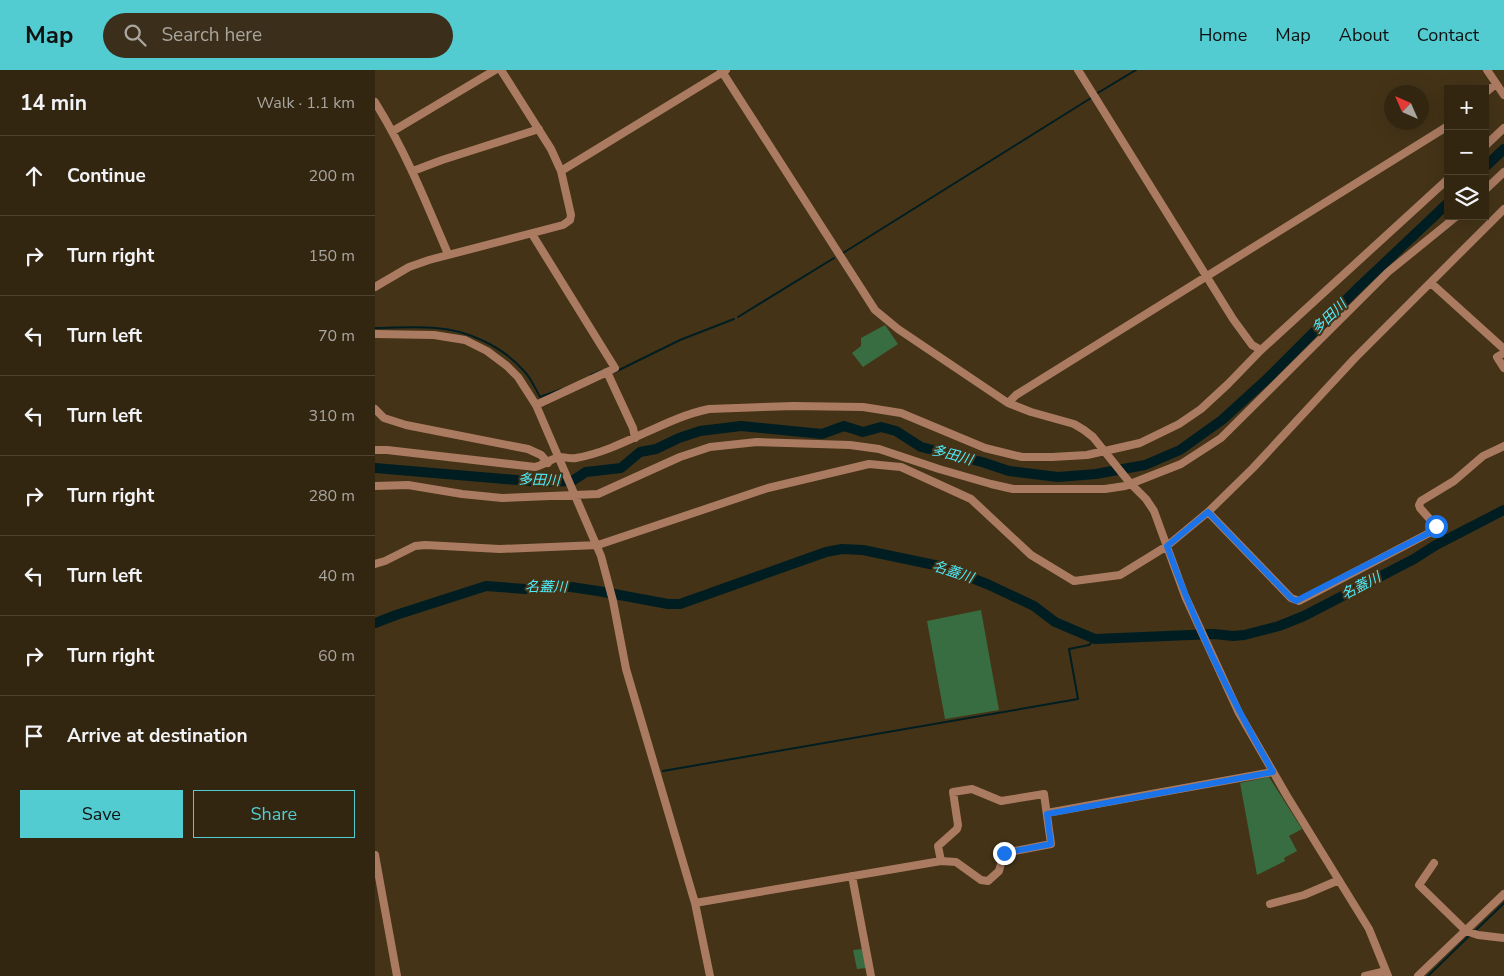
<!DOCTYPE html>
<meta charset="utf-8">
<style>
:root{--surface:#332611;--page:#3b2e1a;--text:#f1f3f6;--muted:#a9a59f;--line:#4e4331;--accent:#52ccd0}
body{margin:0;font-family:"Nunito Sans","Noto Sans JP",sans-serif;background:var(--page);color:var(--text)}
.controls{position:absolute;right:15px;top:15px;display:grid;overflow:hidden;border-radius:0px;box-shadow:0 5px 20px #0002}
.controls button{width:45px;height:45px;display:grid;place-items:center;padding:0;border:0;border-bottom:1px solid var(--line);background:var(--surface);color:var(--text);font:25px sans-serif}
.compass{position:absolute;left:1009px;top:15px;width:45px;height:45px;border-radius:50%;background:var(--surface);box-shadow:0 5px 20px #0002;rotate:315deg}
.stop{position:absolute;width:15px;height:15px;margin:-11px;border:4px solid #1a73e8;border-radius:50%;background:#fff}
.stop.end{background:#1a73e8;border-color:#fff;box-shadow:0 1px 5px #0008}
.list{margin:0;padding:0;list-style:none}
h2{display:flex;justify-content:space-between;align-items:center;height:65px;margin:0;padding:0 20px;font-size:21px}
h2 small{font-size:16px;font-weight:400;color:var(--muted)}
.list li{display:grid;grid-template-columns:32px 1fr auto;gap:15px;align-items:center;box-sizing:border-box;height:80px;padding:0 20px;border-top:1px solid var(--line)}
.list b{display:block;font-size:19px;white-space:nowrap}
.list em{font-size:16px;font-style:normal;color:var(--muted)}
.actions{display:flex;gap:10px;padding:15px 20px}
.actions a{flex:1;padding:11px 0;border:1px solid var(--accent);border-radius:0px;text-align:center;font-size:18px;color:var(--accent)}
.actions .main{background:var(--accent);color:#111}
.icon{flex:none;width:28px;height:28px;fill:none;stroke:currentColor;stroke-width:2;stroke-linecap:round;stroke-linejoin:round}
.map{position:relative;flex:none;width:1129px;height:906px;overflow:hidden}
header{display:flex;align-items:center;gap:30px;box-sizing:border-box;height:70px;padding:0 25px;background:var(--accent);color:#111}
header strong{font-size:24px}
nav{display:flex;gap:28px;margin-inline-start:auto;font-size:18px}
.search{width:350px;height:45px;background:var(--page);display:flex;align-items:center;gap:12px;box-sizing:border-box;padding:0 18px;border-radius:28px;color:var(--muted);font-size:19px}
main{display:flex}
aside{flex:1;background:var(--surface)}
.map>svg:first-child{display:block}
</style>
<header>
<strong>Map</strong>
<div class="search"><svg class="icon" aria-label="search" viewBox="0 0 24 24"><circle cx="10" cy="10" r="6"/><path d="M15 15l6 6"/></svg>Search here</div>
<nav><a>Home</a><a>Map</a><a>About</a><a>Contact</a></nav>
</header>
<main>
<aside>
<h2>14 min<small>Walk · 1.1 km</small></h2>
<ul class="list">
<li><svg class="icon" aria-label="ahead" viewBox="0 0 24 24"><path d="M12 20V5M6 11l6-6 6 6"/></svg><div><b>Continue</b></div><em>200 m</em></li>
<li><svg class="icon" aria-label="right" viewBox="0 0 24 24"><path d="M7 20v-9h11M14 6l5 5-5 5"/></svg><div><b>Turn right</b></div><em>150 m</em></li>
<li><svg class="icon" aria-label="left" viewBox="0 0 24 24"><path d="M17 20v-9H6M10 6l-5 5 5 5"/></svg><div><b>Turn left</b></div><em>70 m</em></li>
<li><svg class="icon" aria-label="left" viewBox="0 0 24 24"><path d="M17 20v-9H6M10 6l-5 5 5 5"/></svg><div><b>Turn left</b></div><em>310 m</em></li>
<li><svg class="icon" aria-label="right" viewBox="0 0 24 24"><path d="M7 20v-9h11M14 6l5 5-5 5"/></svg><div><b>Turn right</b></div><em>280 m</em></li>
<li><svg class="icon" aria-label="left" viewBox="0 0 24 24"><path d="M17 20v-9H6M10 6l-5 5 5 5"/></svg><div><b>Turn left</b></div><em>40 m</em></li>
<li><svg class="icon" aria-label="right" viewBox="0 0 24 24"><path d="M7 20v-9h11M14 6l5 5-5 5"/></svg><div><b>Turn right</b></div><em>60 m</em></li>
<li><svg class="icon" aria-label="arrive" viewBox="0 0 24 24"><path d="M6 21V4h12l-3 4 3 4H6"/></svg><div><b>Arrive at destination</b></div></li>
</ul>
<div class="actions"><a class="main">Save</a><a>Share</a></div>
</aside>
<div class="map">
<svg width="1129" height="906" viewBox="0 0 1129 906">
<rect width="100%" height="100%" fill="#443317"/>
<path fill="#386d42" d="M 510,255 L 523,274 L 488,297 L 477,283 L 486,276 L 486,268 Z
M 606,540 L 624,640 L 570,649 L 552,551 Z
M 894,707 L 927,759 L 914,766 L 922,781 L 909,788 L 910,791 L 882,805 L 865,713 Z
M 488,879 L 491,898 L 482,899 L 478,880 Z"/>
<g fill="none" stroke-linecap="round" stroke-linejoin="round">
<path stroke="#001e22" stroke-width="2" d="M 721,24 L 761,0
M 468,183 L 716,28
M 363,247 L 459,188
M 0,258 C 20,258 41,256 61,258 C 93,260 128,277 149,301 C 156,308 160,318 165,327 L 187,319
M 240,302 L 305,270 L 359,249
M 216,305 L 228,300
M 288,701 L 703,629 L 694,579 L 714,575 L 720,569
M 1100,861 L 1129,833
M 1053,906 L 1096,864"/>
<path stroke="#001e22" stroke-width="10" d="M 1110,97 L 1129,79
M 0,398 L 165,412 L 197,411 L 211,402 L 246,398 L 265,382 L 281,379 L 304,368 L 325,361 L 366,356 L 447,364 L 469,356 L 488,362 L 506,357 L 521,361 L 546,377 L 607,392 L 634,401 L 683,407 L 721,404 L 770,395 L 805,380 L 847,350 L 892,309 L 982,219 L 1073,133
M 0,553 L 21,545 L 111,516 L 150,519 L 174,516 L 196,517 L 223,521 L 293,534 L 305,534 L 451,482 L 467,479 L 488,480 L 569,497 L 612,514 L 659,536 L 680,552 L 720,569 L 839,564 L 858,566 L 869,565 L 904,556 L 929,546 L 1039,489 L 1061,475 L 1129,440"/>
<path stroke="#ab7b61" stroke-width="8" d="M 346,0 L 500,240 L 523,259 L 633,333 L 656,342 L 699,354 L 709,360 L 718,367 L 755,413 L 771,429 L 779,441 L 810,526 L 864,643 L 912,726 L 994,859 L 1013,906
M 703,0 L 858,249 L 877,275 L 886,280
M 1112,0 L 1129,25
M 1110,23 L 1121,14
M 0,32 C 30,80 51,132 73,184
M 18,61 L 120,0
M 1110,76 L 1129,58
M 38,101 L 67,90 L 164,59
M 186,101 L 351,0
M 1110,120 L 1129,102
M 157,164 L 240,298 L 232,302 L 258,358 L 260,368
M 1056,213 L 1129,279
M 0,217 L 34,197 L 54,190 L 188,155 L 195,150 L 196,145 L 186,101 L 176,79 L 126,0
M 0,264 L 59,265 L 90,270 L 112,281 L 132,296 L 143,307 L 161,335 L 226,486 L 238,531 L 251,599 L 320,833 L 335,906
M 1129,283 L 1122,287 L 1129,298
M 633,333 L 641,325 L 1073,56
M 161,335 L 232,302
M 0,339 L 9,348 L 31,355 L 153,379 L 166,385 L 173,393
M 0,380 L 12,380 L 160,397 C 169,395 177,388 185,387 C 190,387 195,389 201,388 C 247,380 289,348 334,339 L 418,336 L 488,337 L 526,343 L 610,378 L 647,387 L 677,387 L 712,385 L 765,373 L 804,354 L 826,339 L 853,314 L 886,280 L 1073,109
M 0,416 L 33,415 L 87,424 L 127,428 L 223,424 L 305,387 L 335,377 L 382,372 L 475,375 L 504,379 L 564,399 L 616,414 L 638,419 L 730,419 L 750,416 L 806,394 L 846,368 L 1013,202 L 1082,146
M 833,442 L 916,528 L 924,531 L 1058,461 L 1061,456 L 1045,438 L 1044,435 L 1046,431 L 1079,411 L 1108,386 L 1129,376
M 0,494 L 10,491 L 40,476 L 50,475 L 125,479 L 223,475 L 393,418 L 494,394 L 526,397 L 596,429 L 656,485 L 699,511 L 745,505 L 792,476 L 833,442 L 878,398 L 980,288 L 1129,139
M 672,743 L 898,702
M 0,785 L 22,906
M 1059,793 L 1044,815 L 1091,861 L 1103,865 L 1129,868
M 477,806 L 496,906
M 320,833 L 566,791 L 581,792 L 606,810 L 613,811 L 624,801 L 629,783 L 676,774 L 669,724 L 626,731 L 597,719 L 578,722 L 583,755 L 582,759 L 563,776 L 566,791
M 895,834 L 929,825 L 964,810
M 990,906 L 1011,901
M 1043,906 L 1129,824"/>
</g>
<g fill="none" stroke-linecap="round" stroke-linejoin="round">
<path stroke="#1a73e8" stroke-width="6" d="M 629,783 L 676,774 L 672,744 L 898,702 C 856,630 820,555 792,476 L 833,442 L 916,528 L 921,531 L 1058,461 L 1061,456"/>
</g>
<g text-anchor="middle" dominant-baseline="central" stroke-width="4" stroke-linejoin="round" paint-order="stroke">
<g font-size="14" font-style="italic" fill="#4febfa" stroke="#443317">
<text transform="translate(954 247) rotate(-44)">多田川</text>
<text transform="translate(577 385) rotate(15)">多田川</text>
<text transform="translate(164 410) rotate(2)">多田川</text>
<text transform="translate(578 502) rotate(18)">名蓋川</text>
<text transform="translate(986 516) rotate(-28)">名蓋川</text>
<text transform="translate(171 517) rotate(1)">名蓋川</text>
</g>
</g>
</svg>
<div class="controls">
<button>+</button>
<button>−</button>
<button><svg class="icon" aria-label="layers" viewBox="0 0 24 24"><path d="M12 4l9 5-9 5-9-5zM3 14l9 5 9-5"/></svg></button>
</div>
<svg class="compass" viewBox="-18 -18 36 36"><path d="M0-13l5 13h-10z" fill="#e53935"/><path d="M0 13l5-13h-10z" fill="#a9a59f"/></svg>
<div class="stop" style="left:1061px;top:456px"></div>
<div class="stop end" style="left:629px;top:783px"></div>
</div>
</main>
